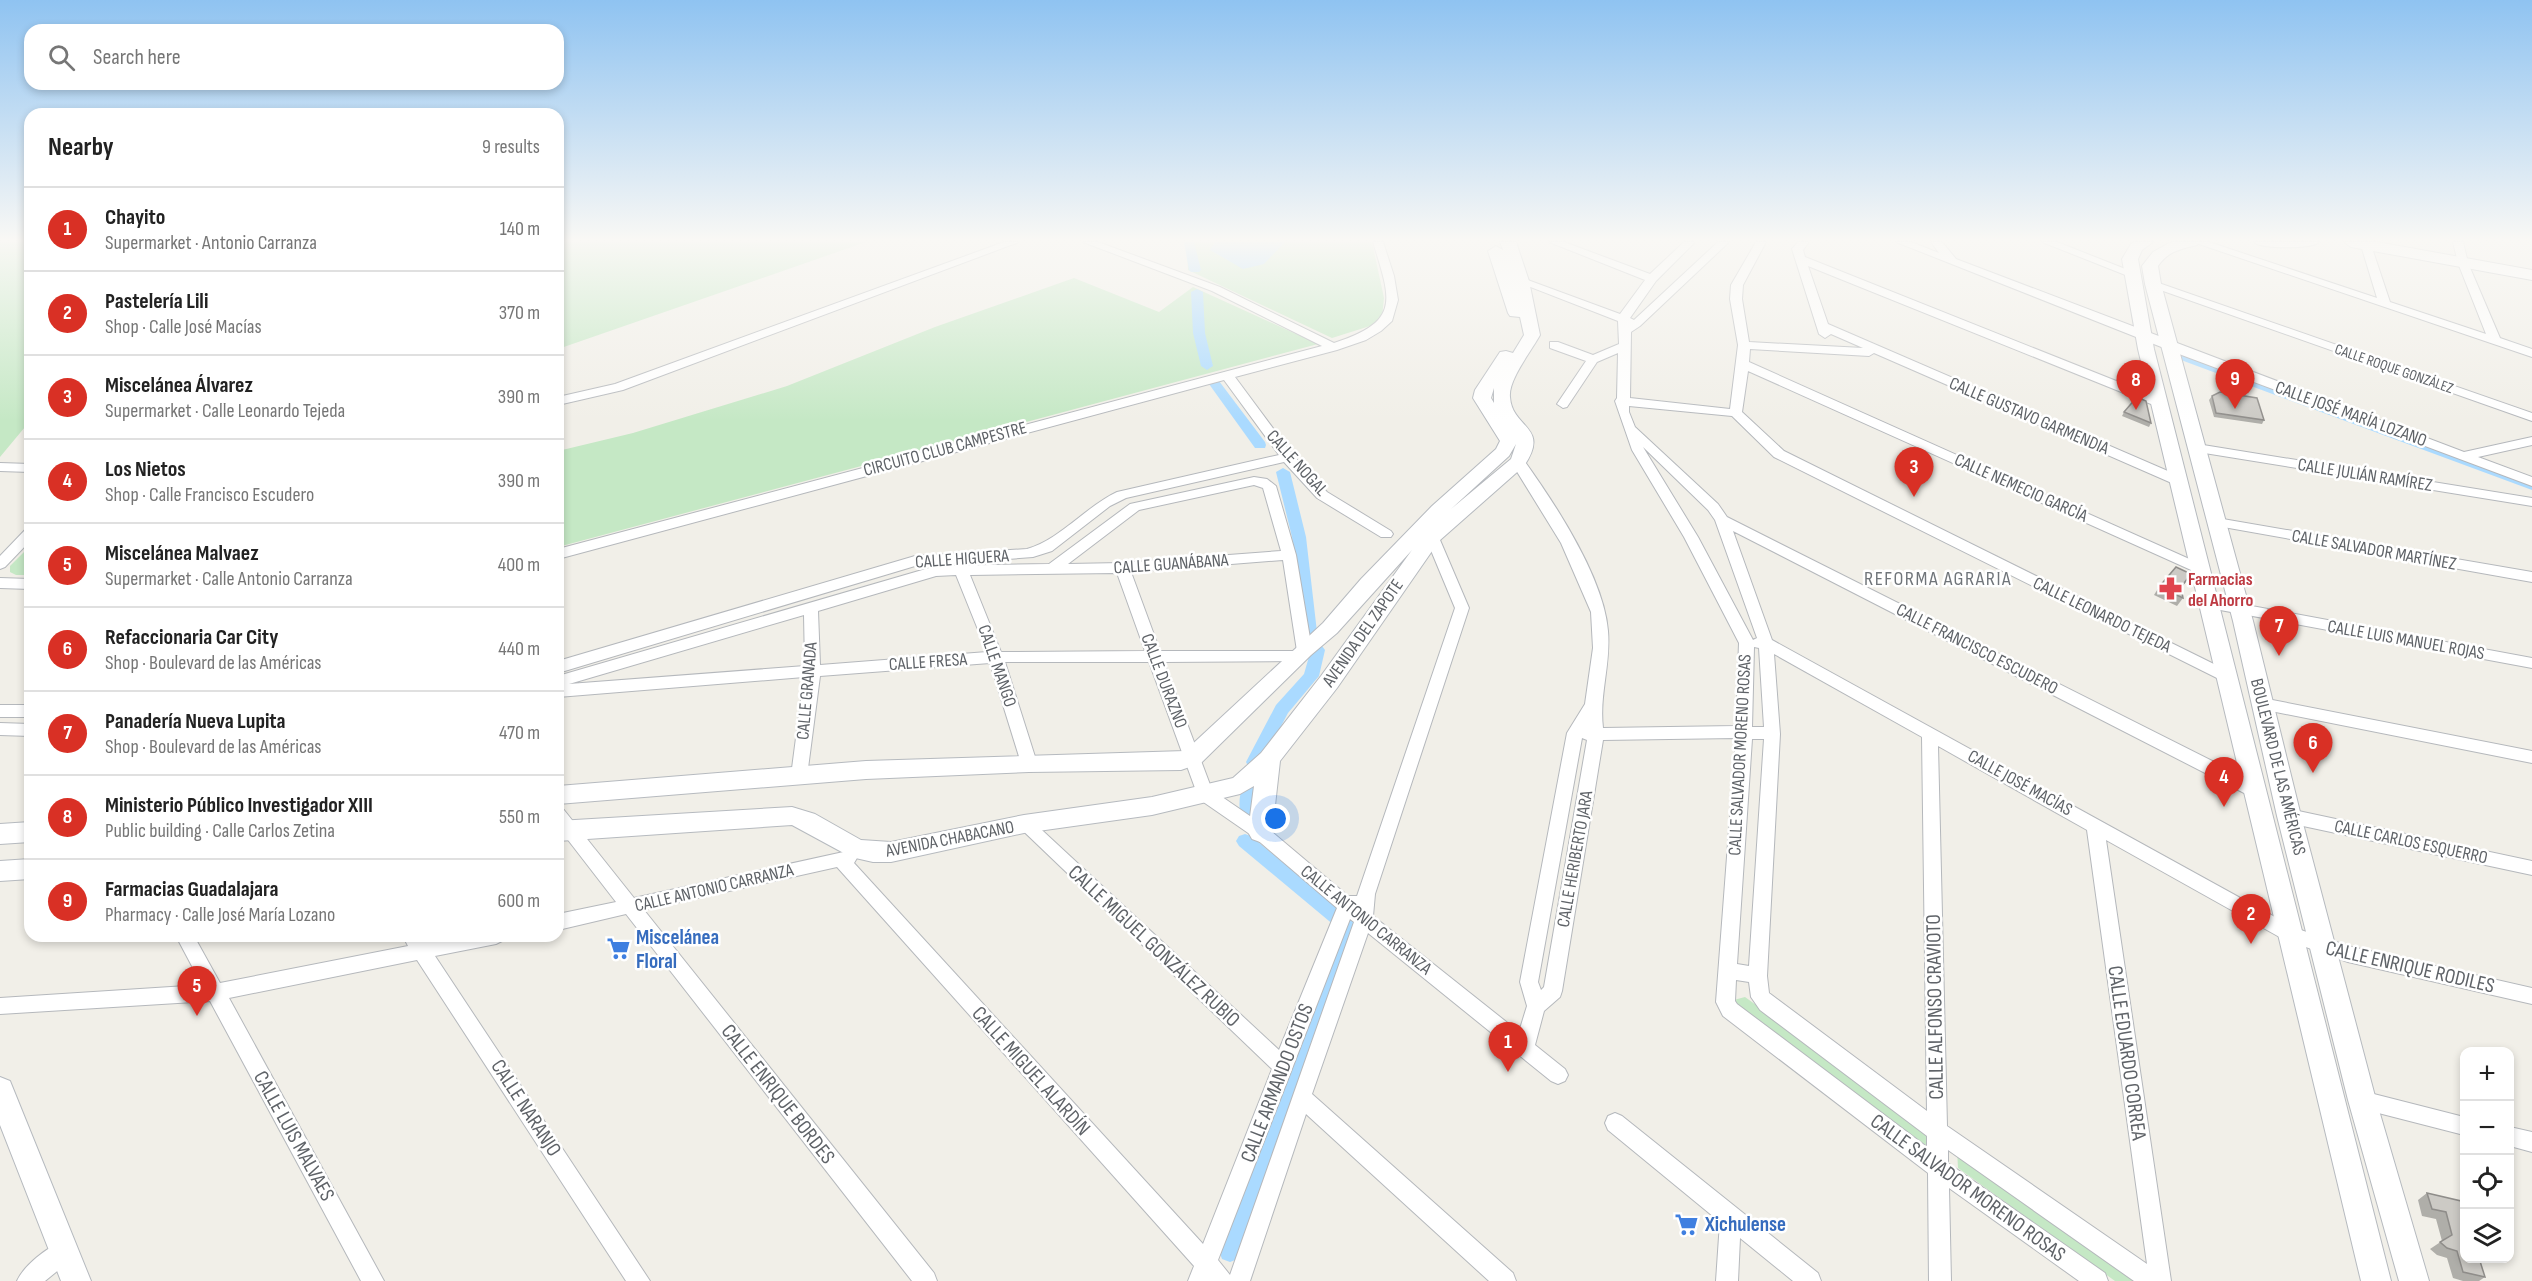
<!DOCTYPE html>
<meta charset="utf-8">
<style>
:root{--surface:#fff;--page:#f6f6f6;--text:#222;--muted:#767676;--line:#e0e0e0;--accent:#d93025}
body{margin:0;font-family:"Sofia Sans Condensed",sans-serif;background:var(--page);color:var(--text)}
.controls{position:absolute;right:18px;bottom:18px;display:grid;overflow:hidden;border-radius:12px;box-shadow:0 3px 9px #0003}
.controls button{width:54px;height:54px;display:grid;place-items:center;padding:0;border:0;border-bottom:2px solid var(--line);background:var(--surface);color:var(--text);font:30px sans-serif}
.you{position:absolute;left:1276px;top:819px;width:21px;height:21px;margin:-15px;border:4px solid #fff;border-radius:50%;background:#1a73e8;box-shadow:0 0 0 9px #1a73e833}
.badge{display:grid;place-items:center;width:39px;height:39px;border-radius:50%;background:var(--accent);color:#fff;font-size:20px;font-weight:700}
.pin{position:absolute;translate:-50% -50px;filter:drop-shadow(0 2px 3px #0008)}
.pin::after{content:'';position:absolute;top:32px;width:21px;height:18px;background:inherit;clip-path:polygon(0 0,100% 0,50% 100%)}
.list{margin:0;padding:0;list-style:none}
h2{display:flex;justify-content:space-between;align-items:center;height:78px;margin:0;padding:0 24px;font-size:26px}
h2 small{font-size:20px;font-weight:400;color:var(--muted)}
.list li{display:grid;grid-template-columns:39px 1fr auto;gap:18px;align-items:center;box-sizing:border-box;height:84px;padding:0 24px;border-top:2px solid var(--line)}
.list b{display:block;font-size:22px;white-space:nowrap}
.list p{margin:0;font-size:20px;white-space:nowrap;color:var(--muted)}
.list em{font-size:20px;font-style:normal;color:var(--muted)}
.icon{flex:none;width:33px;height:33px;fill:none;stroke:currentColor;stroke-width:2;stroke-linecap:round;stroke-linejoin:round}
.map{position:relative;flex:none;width:2532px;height:1281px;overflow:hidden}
.search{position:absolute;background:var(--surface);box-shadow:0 3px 9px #0003;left:24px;top:24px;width:540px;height:66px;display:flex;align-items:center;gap:15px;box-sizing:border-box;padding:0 21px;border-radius:18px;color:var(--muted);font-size:22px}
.panel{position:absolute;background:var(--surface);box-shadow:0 3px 9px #0003;left:24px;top:108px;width:540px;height:834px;border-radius:18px}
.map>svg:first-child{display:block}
</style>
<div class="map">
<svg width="2532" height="1281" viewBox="0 0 2532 1281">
<rect width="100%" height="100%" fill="#f1efe8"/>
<path fill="#c5e8c5" d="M 0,242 L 30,242 L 30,421 L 0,457 Z
M 558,242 L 866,242 L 558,349 Z
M 1187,242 L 1215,242 L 1211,249 L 1280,246 L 1285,242 L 1372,242 L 1384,298 L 1382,317 L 1370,326 L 1332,338 L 1188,270 Z
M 1074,278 L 1159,312 L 1193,287 L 1318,344 L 558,547 L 558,451 L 633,433 L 787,386 L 935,327 Z
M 30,546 L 30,575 L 16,575 L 10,572 L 10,566 Z
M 1745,997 L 1932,1132 L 1931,1149 L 1730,1001 Z
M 1957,1149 L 2143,1281 L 2115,1281 L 1958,1168 Z"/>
<path fill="#aadaff" d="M 1215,242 L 1285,242 L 1264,264 L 1243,269 L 1210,250 Z"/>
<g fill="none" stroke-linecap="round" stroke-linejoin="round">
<path fill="#aadaff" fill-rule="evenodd" d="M 1184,242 L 1194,242 L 1201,270 L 1199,272 L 1191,272 L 1189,270 Z
M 1197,289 L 1203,292 L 1205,333 L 1213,366 L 1207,370 L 1201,366 L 1193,333 L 1191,292 Z
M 2185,353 L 2532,481 L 2532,490 L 2181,360 L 2181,354 Z
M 1215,380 L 1219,381 L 1265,442 L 1266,445 L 1265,448 L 1255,448 L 1209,384 Z
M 1283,468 L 1290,472 L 1306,537 L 1317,632 L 1310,637 L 1303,632 L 1292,537 L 1276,472 Z
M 1317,645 L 1322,646 L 1325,650 L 1319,676 L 1288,713 L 1260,766 L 1254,768 L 1248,766 L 1246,762 L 1276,705 L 1304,674 L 1312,646 Z
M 1249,784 L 1255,785 C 1259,794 1258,810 1254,818 L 1248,820 L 1242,818 C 1238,810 1239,794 1243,785 Z
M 1245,834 L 1251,836 L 1357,924 L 1360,929 L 1241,1251 L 1238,1259 L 1230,1262 L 1222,1259 L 1219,1251 L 1341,931 L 1239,846 L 1236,841 L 1239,836 Z"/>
<defs>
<path id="street" d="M 1004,242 L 1019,242 L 623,390 L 558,405 L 558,397 L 615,384 Z
M 1083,242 L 1098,242 L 1220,287 L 1334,343 C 1401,321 1391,301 1373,242 L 1383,242 L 1394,276 L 1398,300 L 1392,321 L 1381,331 L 1366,340 L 1337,350 L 1235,377 L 1292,454 L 1327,492 L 1391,531 L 1393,534 L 1391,537 L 1381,537 L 1317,498 L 1284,462 L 1126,498 L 1110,506 L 1052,551 L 1033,557 L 915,566 L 558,673 L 558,661 L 915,556 L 1027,549 C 1061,539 1085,507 1117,492 L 1279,455 L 1224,380 L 558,559 L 558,549 L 1322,346 L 1212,291 Z
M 1549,242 L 1564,242 L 1650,274 L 1684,242 L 1695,242 L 1656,281 L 1630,318 L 1634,320 L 1718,242 L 1729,242 L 1640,326 L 1631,332 L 1630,398 L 1730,409 L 1738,345 L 1730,299 L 1731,285 L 1756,242 L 1766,242 L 1743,285 L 1742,299 L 1749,342 L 1863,348 L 1831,334 L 1825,338 L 1819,334 L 1792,249 L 1798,242 L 1809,242 L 1803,250 L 1805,257 L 2164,400 L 2166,403 L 2164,406 L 2156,406 L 1808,266 L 1828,324 L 2184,478 L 2186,481 L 2179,485 L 2174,484 L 1874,353 L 1869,356 L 1750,349 L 1749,362 L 2205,566 L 2207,569 L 2205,572 L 2200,574 L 1748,371 L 1742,412 L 1784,451 L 2232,673 L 2235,677 L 2232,681 L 2227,683 L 1774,457 L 1732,416 L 1629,406 L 1629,412 L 1635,427 L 1718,504 L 1727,517 L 2260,785 L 2262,790 L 2260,795 L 2254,796 L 2248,795 L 1733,531 L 1772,640 L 2295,928 L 2348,946 L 2532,988 L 2532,1004 L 2348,962 L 2283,939 L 2106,840 L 2171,1281 L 2134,1281 L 1948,1150 L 1948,1163 L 2105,1273 L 2108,1281 L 2079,1281 L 1949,1188 L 1951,1281 L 1929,1281 L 1928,1173 L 1723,1016 L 1716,1002 L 1736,738 L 1603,740 L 1562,991 L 1560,997 L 1544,1011 L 1535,1045 L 1565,1069 L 1568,1075 L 1565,1081 L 1558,1084 L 1551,1081 L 1368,933 L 1312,1094 L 1513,1273 L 1516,1281 L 1489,1281 L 1306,1114 L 1250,1281 L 1188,1281 L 1194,1266 L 837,867 L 644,910 L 934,1273 L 937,1281 L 912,1281 L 626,914 L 558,930 L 558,914 L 616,902 L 558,827 L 558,808 L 564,810 L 634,898 L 848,851 L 854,853 L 857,858 L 854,863 L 1203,1244 L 1272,1069 L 1016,824 L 1018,819 L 1024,817 L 1030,819 L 1279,1050 L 1337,908 L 1254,837 L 1199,799 L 1149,662 L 1005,662 L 1037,763 L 1035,767 L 1029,769 L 1023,767 L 1021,763 L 990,663 L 820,676 L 807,776 L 805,781 L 799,782 L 793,781 L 791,776 L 804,677 L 558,697 L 558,676 L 936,566 L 1049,564 L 1130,504 L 1254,477 L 1267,479 L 1276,486 L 1296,555 L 1312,650 L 1303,660 L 1298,661 L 1164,662 L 1212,790 L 1266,827 L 1348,896 L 1357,896 L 1455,608 L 1425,536 L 1427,533 L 1437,533 L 1469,608 L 1375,894 L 1373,916 L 1519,1032 L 1527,1006 L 1520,982 L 1567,733 L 1585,704 L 1593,648 L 1591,612 L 1561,543 L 1511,462 L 1513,459 L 1523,459 C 1554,502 1604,578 1608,631 C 1611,664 1599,695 1603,728 L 1736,726 L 1739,643 L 1684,537 L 1632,450 L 1615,401 L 1617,398 L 1618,353 L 1597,362 L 1567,407 L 1563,408 L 1557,404 L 1586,361 L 1550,348 L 1550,342 L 1558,342 L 1593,355 L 1619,344 L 1618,321 L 1515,281 L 1517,279 L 1525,279 L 1620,314 L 1645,280 ZM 1643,447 L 1708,510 L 1715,520 L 1757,638 L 1753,640 L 1698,537 ZM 1254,485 L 1263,488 L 1281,551 L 1122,563 L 1068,564 L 1139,510 ZM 1283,560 L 1297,651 L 1160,651 L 1131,572 ZM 1117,573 L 1145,651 L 1001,652 L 970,575 ZM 956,575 L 987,652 L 820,665 L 818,611 L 936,576 ZM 804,615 L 805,666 L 569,684 ZM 1754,647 L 1759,648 L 1764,727 L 1752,727 ZM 1774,654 L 1922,737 L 1927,1111 L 1769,993 L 1767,976 L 1780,734 ZM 1582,738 L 1587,740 L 1544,987 L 1541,990 L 1538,982 ZM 1752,739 L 1764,739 L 1749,966 L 1737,964 ZM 1938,746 L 2087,830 L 2147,1264 L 1947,1126 ZM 1350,919 L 1354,922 L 1230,1275 L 1218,1260 ZM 1736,980 L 1749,982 L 1751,997 L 1760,1010 L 1927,1136 L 1927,1147 L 1737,1004 L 1735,1001 Z
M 1896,242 L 1911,242 L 1939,253 L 1931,242 L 1942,242 L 1956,259 L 2464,452 L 2532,437 L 2532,445 L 2478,457 L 2532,477 L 2532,486 L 2179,354 Z
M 2042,242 L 2057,242 L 2138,274 L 2136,276 L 2128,276 Z
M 2193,242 L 2209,242 L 2377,298 L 2360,242 L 2370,242 L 2390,302 L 2486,334 L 2458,263 L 2453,242 L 2463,242 L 2468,263 L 2500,338 L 2532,349 L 2532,357 Z
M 2153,281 L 2532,413 L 2532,421 L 2149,286 L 2149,282 Z
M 2197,444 L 2532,498 L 2532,506 L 2192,451 L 2191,448 Z
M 0,463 L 30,464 L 30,472 L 0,471 Z
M 2217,518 L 2532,572 L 2532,582 L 2212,525 L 2210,522 L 2212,519 Z
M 30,528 L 30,541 L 5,567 L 0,569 L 0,556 L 25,530 Z
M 0,578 L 30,579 L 30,589 L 0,588 Z
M 2209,598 L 2532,658 L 2532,668 L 2204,607 L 2202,603 Z
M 2262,698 L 2532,751 L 2532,763 L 2256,708 L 2254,704 L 2256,700 Z
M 0,705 L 30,705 L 30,717 L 0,717 Z
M 0,723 L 30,724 L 30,736 L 0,735 Z
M 2289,809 L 2532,861 L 2532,875 L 2289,823 L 2283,821 L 2281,816 L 2283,811 Z
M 176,936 L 194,936 L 220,983 L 408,946 L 403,936 L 422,936 L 426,942 L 457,936 L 505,936 L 502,941 L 496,944 L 435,956 L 650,1281 L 626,1281 L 417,960 L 229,998 L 384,1281 L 361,1281 L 210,1001 L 0,1014 L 0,998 L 202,985 Z
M 2362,1091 L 2464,1117 L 2464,1135 L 2355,1107 L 2352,1100 L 2355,1093 Z
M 1615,1113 L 1622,1116 L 1818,1273 L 1821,1281 L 1793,1281 L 1740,1238 L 1738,1281 L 1716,1281 L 1720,1222 L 1608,1130 L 1605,1123 L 1608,1116 Z
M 2510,1127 L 2532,1132 L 2532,1152 L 2510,1146 Z
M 64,1240 L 72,1243 L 75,1251 L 72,1259 L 45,1281 L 17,1281 C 24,1265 48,1247 64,1240 Z"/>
<path id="secondary" d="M 1500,242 L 1516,242 L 1529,281 L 1540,335 C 1532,350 1508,380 1510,397 C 1512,429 1551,426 1524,466 L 1439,541 L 1337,688 L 1280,761 L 1272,832 L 1268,839 L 1260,842 L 1252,839 L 1248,832 L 1254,786 L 1240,794 L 1152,815 L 1024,833 L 891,862 L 873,862 L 851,857 L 792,825 L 558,841 L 558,821 L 792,807 L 815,814 L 861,840 L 891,842 L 1024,815 L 1152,797 L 1233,778 L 1261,753 L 1321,676 L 1412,550 L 1337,633 L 1311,655 L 1201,763 L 1181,770 L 1029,772 L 866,779 L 558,804 L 558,786 L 866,761 L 1185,751 L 1323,623 L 1361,579 L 1432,506 L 1496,449 L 1500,441 L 1473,398 L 1475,390 L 1500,352 L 1506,351 L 1513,353 L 1524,335 L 1520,317 L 1510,316 L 1508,313 L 1488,251 L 1496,246 L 1503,250 ZM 1494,388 L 1494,403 L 1491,398 ZM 1516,444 L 1511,459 L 1451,509 L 1509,456 Z
M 2134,242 L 2153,242 L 2142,250 L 2138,259 L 2154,349 L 2391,1281 L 2361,1281 L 2138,349 L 2122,259 L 2131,244 Z
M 2171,242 L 2199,242 L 2197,245 C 2181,249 2168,251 2158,266 L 2161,284 L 2253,621 L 2301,816 L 2376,1100 L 2429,1281 L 2399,1281 L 2348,1100 L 2277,816 L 2233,621 L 2145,284 L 2142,266 L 2153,252 Z
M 2254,242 L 2319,242 C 2313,249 2260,249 2254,242 Z
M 2344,242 L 2377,242 L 2532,270 L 2532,280 L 2351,247 Z
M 30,822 L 30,842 L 0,844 L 0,824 Z
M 30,859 L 30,879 L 0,881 L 0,861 Z
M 0,1077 L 10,1081 L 91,1281 L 61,1281 L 0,1125 Z"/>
</defs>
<use href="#street" stroke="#b5b8bc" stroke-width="2"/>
<use href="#secondary" stroke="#b6babf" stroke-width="2"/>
<use href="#street" fill="#fff" fill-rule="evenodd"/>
<use href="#secondary" fill="#fff" fill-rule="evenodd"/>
</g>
<path fill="#afaea9" d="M 2212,396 L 2264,420 L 2262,424 L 2214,417 L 2209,400 Z
M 2124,412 L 2151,423 L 2149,427 L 2122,416 Z
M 2186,582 L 2181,588 L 2183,598 L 2177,606 L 2154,595 L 2159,587 Z
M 2427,1193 L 2461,1201 L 2485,1277 L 2479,1281 L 2463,1281 L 2453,1278 L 2447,1258 L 2437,1255 L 2430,1249 L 2442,1241 L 2436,1219 L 2422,1216 L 2418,1200 Z"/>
<path fill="#cccac5" stroke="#8f8d8a" stroke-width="1.5" d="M 2220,392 L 2257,398 L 2264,420 L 2216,413 L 2212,396 Z
M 2137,397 L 2146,401 L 2151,423 L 2124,412 Z
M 2176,567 L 2191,574 L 2181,587 L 2183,598 L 2159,587 Z
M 2427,1193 L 2461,1201 L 2464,1211 L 2464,1258 L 2479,1258 L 2485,1277 L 2463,1272 L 2457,1251 L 2447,1248 L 2440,1242 L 2452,1235 L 2446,1212 L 2432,1209 Z"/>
<linearGradient id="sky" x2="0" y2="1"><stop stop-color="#8fc3f1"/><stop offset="0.57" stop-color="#f9f8f5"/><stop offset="1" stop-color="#f9f8f5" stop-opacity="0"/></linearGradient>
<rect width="2532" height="421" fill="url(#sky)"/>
<defs>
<symbol id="pharmacy-bare" viewBox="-9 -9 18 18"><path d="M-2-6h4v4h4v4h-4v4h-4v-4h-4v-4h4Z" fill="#e0444e" stroke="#fff" stroke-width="2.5" paint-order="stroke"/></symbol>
<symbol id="supermarket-bare" viewBox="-9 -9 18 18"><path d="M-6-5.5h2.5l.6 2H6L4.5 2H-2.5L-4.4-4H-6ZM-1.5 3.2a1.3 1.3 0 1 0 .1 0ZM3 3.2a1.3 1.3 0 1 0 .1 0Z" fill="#3f7fe0" stroke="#fff" stroke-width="2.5" paint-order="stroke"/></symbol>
</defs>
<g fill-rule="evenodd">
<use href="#pharmacy-bare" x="2154" y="572" width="33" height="33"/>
<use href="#supermarket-bare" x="602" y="932" width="33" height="33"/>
<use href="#supermarket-bare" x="1670" y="1208" width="33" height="33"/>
</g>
<g text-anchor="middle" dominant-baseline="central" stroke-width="5" stroke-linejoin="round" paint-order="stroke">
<g font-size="15" fill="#5f6368" stroke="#fff">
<text transform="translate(2394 369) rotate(19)">CALLE ROQUE GONZÁLEZ</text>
</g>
<g font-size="18" fill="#5f6368" stroke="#fff">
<text transform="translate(2351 414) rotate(20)">CALLE JOSÉ MARÍA LOZANO</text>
<text transform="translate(2029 416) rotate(23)">CALLE GUSTAVO GARMENDIA</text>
<text transform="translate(945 449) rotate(-15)">CIRCUITO CLUB CAMPESTRE</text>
<text transform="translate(1297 463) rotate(48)">CALLE NOGAL</text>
<text transform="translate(2365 475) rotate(9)">CALLE JULIÁN RAMÍREZ</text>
<text transform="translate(2021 488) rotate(24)">CALLE NEMECIO GARCÍA</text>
<text transform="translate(2374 550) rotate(10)">CALLE SALVADOR MARTÍNEZ</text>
<text transform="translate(962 559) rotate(-4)">CALLE HIGUERA</text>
<text transform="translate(1171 564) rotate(-4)">CALLE GUANÁBANA</text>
<text transform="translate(2102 615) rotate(26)">CALLE LEONARDO TEJEDA</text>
<text transform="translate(1363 633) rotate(-55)">AVENIDA DEL ZAPOTE</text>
<text transform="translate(2406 640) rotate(10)">CALLE LUIS MANUEL ROJAS</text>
<text transform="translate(1977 649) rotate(27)">CALLE FRANCISCO ESCUDERO</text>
<text transform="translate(928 662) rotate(-4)">CALLE FRESA</text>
<text transform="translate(997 666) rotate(71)">CALLE MANGO</text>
<text transform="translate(1164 681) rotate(69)">CALLE DURAZNO</text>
<text transform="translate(807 691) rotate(-85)">CALLE GRANADA</text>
<text transform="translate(1740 755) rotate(-87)">CALLE SALVADOR MORENO ROSAS</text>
<text transform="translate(2278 767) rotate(76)">BOULEVARD DE LAS AMÉRICAS</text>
<text transform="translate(2020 783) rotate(29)">CALLE JOSÉ MACÍAS</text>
<text transform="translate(950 839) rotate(-11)">AVENIDA CHABACANO</text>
<text transform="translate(2411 842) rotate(12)">CALLE CARLOS ESQUERRO</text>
<text transform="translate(1575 859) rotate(-80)">CALLE HERIBERTO JARA</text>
<text transform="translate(714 888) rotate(-13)">CALLE ANTONIO CARRANZA</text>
<text transform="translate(1366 920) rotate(39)">CALLE ANTONIO CARRANZA</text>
</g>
<g font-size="18" font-weight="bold" fill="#be3a42" stroke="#fff" text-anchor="start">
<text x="2188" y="579">Farmacias<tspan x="2188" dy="21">del Ahorro</tspan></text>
</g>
<g font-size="20" letter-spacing="1.5" fill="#70757a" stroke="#fff">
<text x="1938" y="579">REFORMA AGRARIA</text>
</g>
<g font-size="21" font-weight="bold" fill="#366cbe" stroke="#fff" text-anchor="start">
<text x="636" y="937">Miscelánea<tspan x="636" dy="24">Floral</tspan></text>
<text x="1705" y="1224">Xichulense</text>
</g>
<g font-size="21" fill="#5f6368" stroke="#fff">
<text transform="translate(1154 946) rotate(43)">CALLE MIGUEL GONZÁLEZ RUBIO</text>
<text transform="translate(2410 967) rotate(13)">CALLE ENRIQUE RODILES</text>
<text transform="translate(1935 1007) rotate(-91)">CALLE ALFONSO CRAVIOTO</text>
<text transform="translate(2127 1053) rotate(82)">CALLE EDUARDO CORREA</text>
<text transform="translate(1031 1071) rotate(48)">CALLE MIGUEL ALARDÍN</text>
<text transform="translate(1277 1083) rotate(-69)">CALLE ARMANDO OSTOS</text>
<text transform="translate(778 1094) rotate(52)">CALLE ENRIQUE BORDES</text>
<text transform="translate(526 1108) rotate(57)">CALLE NARANJO</text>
<text transform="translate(294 1136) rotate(61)">CALLE LUIS MALVAES</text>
<text transform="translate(1968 1188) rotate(36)">CALLE SALVADOR MORENO ROSAS</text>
</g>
</g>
</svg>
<div class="controls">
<button>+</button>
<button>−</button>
<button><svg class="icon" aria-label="locate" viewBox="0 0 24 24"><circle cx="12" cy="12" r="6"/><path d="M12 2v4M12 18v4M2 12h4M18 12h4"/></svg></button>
<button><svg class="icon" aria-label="layers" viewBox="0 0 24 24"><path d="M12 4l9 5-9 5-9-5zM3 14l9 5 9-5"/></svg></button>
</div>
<div class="you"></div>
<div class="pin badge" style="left:1508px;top:1072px">1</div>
<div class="pin badge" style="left:2251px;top:944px">2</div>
<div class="pin badge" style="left:1914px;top:497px">3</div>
<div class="pin badge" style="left:2224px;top:807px">4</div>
<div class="pin badge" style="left:197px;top:1016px">5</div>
<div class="pin badge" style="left:2313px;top:773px">6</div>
<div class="pin badge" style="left:2279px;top:656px">7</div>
<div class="pin badge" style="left:2136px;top:410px">8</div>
<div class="pin badge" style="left:2235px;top:409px">9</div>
<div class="search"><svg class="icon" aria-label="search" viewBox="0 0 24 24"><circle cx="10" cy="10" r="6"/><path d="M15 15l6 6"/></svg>Search here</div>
<section class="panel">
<h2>Nearby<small>9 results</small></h2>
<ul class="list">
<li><span class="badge">1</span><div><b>Chayito</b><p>Supermarket · Antonio Carranza</p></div><em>140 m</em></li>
<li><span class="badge">2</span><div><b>Pastelería Lili</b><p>Shop · Calle José Macías</p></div><em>370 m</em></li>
<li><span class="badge">3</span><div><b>Miscelánea Álvarez</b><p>Supermarket · Calle Leonardo Tejeda</p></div><em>390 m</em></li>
<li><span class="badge">4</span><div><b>Los Nietos</b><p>Shop · Calle Francisco Escudero</p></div><em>390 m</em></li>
<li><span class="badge">5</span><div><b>Miscelánea Malvaez</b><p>Supermarket · Calle Antonio Carranza</p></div><em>400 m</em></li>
<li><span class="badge">6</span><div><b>Refaccionaria Car City</b><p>Shop · Boulevard de las Américas</p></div><em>440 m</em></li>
<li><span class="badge">7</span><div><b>Panadería Nueva Lupita</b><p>Shop · Boulevard de las Américas</p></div><em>470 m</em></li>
<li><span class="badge">8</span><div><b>Ministerio Público Investigador XIII</b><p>Public building · Calle Carlos Zetina</p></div><em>550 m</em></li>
<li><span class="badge">9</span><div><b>Farmacias Guadalajara</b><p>Pharmacy · Calle José María Lozano</p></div><em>600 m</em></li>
</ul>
</section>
</div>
